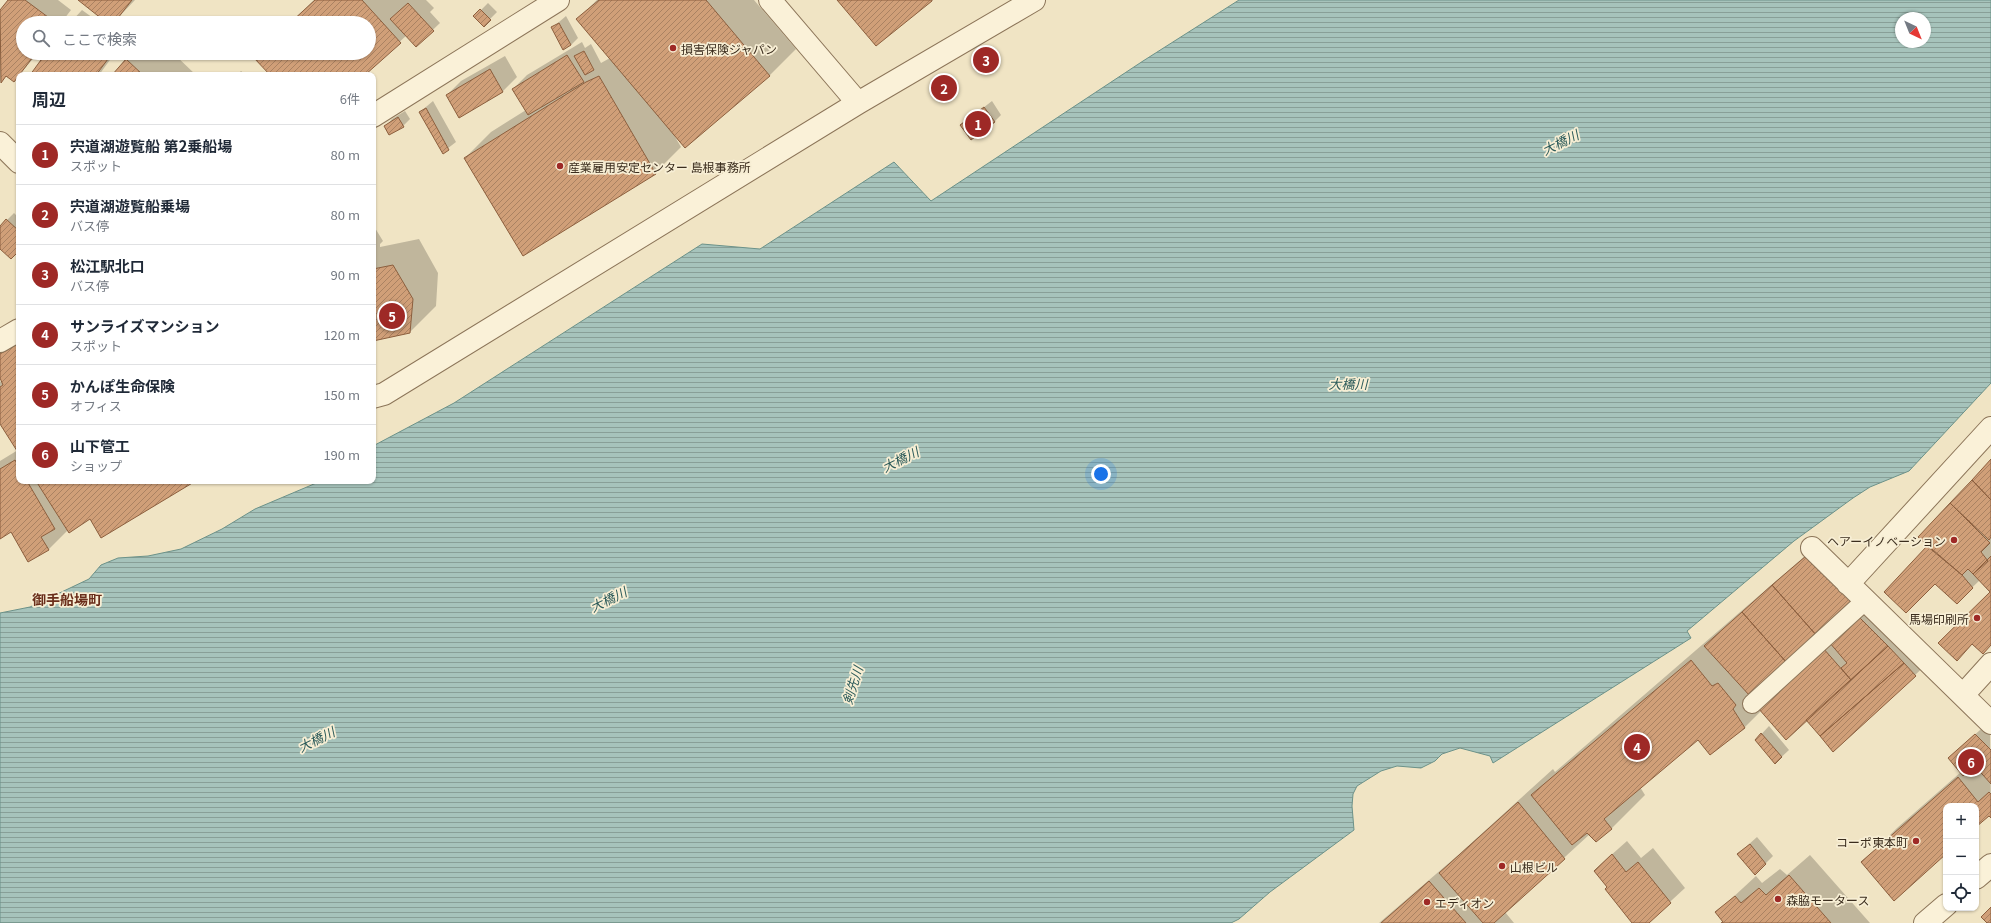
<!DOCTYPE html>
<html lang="ja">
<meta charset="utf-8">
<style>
:root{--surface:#fff;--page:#f2f2f3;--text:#1f2937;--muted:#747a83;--line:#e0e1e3;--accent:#9e2926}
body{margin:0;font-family:Georgia,"Noto Sans JP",serif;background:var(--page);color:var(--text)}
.controls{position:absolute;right:12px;bottom:12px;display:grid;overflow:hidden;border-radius:8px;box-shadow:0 1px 3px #0004}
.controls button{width:36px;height:36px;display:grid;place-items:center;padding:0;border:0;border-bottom:1px solid var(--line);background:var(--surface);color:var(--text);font:20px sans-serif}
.compass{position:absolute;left:1895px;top:12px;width:36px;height:36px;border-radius:50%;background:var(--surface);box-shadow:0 1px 3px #0004;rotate:137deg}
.you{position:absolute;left:1101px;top:474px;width:14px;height:14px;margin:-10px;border:3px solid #fff;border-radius:50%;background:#1a73e8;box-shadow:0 0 0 6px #1a73e833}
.badge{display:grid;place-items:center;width:26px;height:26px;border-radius:50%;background:var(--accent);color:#fff;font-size:13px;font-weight:700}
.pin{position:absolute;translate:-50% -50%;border:2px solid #fff;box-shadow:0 1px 4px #0006}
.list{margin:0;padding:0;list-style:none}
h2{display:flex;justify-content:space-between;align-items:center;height:52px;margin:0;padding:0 16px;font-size:17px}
h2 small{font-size:13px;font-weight:400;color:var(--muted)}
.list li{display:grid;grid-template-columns:26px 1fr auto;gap:12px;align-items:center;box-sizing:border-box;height:60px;padding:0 16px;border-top:1px solid var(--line)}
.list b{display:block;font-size:15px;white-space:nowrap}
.list p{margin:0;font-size:13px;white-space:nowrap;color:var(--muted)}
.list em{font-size:13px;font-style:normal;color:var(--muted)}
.icon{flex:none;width:22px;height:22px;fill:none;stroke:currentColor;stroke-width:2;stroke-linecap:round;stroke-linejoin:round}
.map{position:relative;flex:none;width:1991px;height:923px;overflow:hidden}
.search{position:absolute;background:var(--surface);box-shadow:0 1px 3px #0004;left:16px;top:16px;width:360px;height:44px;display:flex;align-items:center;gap:10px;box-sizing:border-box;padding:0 14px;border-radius:22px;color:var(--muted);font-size:15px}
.panel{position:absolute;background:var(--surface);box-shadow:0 1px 3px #0004;left:16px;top:72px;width:360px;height:412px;border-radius:8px}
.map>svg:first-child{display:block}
</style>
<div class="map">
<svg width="1991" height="923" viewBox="0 0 1991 923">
<defs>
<pattern id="water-rules" width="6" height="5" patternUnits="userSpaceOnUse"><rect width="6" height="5" fill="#a6c3bb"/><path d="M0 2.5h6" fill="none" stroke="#889f97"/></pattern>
<pattern id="building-hatch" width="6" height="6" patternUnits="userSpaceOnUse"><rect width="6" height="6" fill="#d09f78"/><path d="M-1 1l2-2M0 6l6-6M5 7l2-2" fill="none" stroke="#aa8262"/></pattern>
</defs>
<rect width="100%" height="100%" fill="#f0e4c4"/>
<path fill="url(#water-rules)" stroke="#6c9289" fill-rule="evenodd" d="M 1239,0 L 1991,0 L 1991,383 L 1909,471 L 1870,487 L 1853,498 L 1794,541 L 1687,631 L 1691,638 L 1493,763 L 1490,756 L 1460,748 L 1442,754 L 1435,761 L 1421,768 L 1397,766 L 1381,771 L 1357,786 L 1353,794 L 1352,806 L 1354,830 L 1270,892 L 1239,919 L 1231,923 L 0,923 L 0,613 L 30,607 L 89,579 L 101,565 L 118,558 L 148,556 L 181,549 L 222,529 L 255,509 L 321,481 L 373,481 L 373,446 L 454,403 L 702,244 L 760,249 L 894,162 L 931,201 L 1143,61 ZM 1901,18 L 1925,18 L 1925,42 L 1901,42 Z"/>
<path fill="#0003" d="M 9,0 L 58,0 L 71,10 L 61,23 L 23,23 L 23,53 L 38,53 L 14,81 L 7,75 L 0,82 L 0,12 Z
M 80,0 L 135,0 L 113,23 L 109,23 Z
M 314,0 L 426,0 L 434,8 L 430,12 L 440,23 L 416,46 L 407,35 L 363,75 L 272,75 L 260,53 L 369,53 L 369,23 L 290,23 Z
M 597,0 L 754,0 L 796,49 L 770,75 L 685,147 L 674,135 L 681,147 L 655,173 L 465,158 L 491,132 L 526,110 L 513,89 L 527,75 L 582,42 L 585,48 L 591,44 L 601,63 L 610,58 L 577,19 Z
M 488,3 L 497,12 L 484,25 L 475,16 Z
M 82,10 L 100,23 L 70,23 Z
M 566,16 L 578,38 L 571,45 L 552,28 Z
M 47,53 L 115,53 L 99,75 L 31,75 Z
M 134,53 L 173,53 L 196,75 L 114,75 Z
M 505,56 L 517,77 L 503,91 L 459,116 L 447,95 L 461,81 Z
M 241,71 L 246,75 L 237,75 Z
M 433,101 L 456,142 L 443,152 L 420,112 Z
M 992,101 L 1001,115 L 994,122 L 961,125 Z
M 405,111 L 410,119 L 403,126 L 386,126 L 392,119 Z
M 14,213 L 19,218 L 19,250 L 0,247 L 0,227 Z
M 375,228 L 383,241 L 380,244 L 380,247 L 419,239 L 438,273 L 436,306 L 410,332 L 373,339 L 373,229 Z
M 19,333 L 19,481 L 195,481 L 90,518 L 68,530 L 48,550 L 11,531 L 0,537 L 0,461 L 18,450 L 0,422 L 0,382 L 2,380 L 0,375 L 0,352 Z
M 1991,460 L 1991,592 L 1980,580 L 1957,602 L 1935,583 L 1885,591 L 1928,546 L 1920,537 Z
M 1820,543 L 1873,603 L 1930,661 L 1834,751 L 1806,718 L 1762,710 L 1745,727 L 1710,754 L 1698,738 L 1640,787 L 1645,795 L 1611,829 L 1590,834 L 1505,912 L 1514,923 L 1379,923 L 1457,856 L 1553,769 L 1555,772 Z
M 1990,721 L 1991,816 L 1989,814 L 1976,826 L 1976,806 L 1946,806 L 1946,853 L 1863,862 L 1897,828 L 1961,772 L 1949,758 Z
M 1769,726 L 1789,750 L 1776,762 L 1756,740 Z
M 1757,837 L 1773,856 L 1755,874 L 1738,854 Z
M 1627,841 L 1641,858 L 1653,848 L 1685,888 L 1647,923 L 1634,923 L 1608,887 L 1609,857 Z
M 1810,855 L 1870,923 L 1722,923 L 1724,921 L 1717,912 L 1756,876 L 1762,883 L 1780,869 L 1787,875 Z"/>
<path fill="url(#building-hatch)" stroke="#8c5f3e" d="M 8,0 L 25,0 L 56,23 L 23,23 L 23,53 L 36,53 L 14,82 L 6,76 L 1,83 L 0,10 Z
M 78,0 L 132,0 L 114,23 L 107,23 Z
M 315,0 L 362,0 L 401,43 L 365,75 L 270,75 L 254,58 L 259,53 L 369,53 L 369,23 L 290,23 Z
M 599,0 L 706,0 L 770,76 L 685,148 L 576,19 Z
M 837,0 L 932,0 L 932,1 L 876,46 Z
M 408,3 L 434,31 L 416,47 L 390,19 Z
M 480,9 L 491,20 L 484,27 L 473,16 Z
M 559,23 L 571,45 L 563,50 L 551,27 Z
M 584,51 L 594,70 L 585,75 L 574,56 Z
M 46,53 L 108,53 L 111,55 L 96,75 L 30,75 Z
M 567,55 L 584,82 L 528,115 L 512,89 Z
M 126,59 L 143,75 L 112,75 Z
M 490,69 L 503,92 L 459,118 L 446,95 Z
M 599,76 L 656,174 L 523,256 L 464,158 L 586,82 Z
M 984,107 L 995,122 L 971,140 L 960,125 Z
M 426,108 L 449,150 L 443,154 L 419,112 Z
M 398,117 L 404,127 L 389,135 L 384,126 Z
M 6,219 L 19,231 L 19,251 L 11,259 L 0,249 L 0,226 Z
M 393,265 L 413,299 L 410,333 L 373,341 L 373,269 Z
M 19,343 L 19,454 L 0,424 L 0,387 L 3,385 L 0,378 L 0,354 Z
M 1991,459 L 1991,500 L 1972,480 Z
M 15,460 L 19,467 L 19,481 L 27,481 L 55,529 L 41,537 L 49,550 L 28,562 L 11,532 L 0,539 L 0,469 Z
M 1972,480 L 1991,500 L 1991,537 L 1989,540 L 1950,503 Z
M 36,481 L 194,481 L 194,482 L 101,538 L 90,519 L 69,533 Z
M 1950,503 L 1990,543 L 1981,552 L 1988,561 L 1973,574 L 1968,569 L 1962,575 L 1918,537 Z
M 1927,546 L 1962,575 L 1973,588 L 1957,604 L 1935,584 L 1906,613 L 1884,592 Z
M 1806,556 L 1853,604 L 1817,636 L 1772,585 Z
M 1991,556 L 1991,645 L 1983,654 L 1972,644 L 1957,661 L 1938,643 L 1990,592 L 1973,574 Z
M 1772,585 L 1817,636 L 1787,663 L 1742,612 Z
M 1742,612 L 1787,663 L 1750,696 L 1704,646 Z
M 1858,616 L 1888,646 L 1851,680 L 1841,668 L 1847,663 L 1829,642 Z
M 1888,646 L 1904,663 L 1820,736 L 1806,720 Z
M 1823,648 L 1851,680 L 1786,740 L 1758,708 Z
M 1691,660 L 1712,686 L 1718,683 L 1736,705 L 1733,709 L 1745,728 L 1710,755 L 1698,740 L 1604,819 L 1612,829 L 1596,842 L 1587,833 L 1572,845 L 1531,795 Z
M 1904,663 L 1916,676 L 1833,752 L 1820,736 Z
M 1761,733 L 1782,757 L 1775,764 L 1755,740 Z
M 1975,734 L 1991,750 L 1991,784 L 1974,765 L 1963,776 L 1948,758 Z
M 1958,777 L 1978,802 L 1989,792 L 1991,794 L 1991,818 L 1989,816 L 1976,827 L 1976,806 L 1946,806 L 1946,854 L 1894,901 L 1861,862 Z
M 1518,802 L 1565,859 L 1494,923 L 1483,923 L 1439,873 Z
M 1750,844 L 1766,864 L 1755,875 L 1737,854 Z
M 1612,854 L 1626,872 L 1638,862 L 1671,903 L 1649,923 L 1632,923 L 1605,889 L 1607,887 L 1594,871 Z
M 1789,875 L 1831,923 L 1721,923 L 1723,922 L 1715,912 L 1735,896 L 1741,903 L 1759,888 L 1766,895 Z
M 1429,881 L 1466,923 L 1381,923 Z
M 1991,907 L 1991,923 L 1987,923 L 1981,917 Z"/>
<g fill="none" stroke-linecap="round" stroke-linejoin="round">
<defs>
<path id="service" d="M 1752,704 L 1866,600"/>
<path id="minor" d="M 373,116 L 558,0
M 0,341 L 19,330
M 1812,548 L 1991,723
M 1848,584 L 1991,428
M 1963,695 L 1991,664"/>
<path id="tertiary" d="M 770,0 L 858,103
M 0,143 L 19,162
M 373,397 L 384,394 L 858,103 L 1034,0
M 1976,878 L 1991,865
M 1925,923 L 1946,905"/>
</defs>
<use href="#service" stroke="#8c7559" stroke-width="20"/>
<use href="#minor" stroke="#8c7559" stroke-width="24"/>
<use href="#tertiary" stroke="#8c7559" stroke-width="24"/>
<use href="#service" stroke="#faf1d8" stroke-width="18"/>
<use href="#minor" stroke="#faf1d8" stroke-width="22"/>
<use href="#tertiary" stroke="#faf1d8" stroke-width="22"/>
</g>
<g fill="#9e2926" stroke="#f7eed4" stroke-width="1.5">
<circle cx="673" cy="48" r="4"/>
<circle cx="560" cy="166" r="4"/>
<circle cx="1954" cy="540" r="4"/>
<circle cx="1977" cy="618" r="4"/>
<circle cx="1916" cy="841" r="4"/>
<circle cx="1502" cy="866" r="4"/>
<circle cx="1778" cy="899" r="4"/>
<circle cx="1427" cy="902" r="4"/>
</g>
<g text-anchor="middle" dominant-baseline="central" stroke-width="3.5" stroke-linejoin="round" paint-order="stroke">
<g font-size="12" fill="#3b2d1e" stroke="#f7eed4" text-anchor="start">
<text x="681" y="48">損害保険ジャパン</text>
<text x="568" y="166">産業雇用安定センター 島根事務所</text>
<text x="1946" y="540" text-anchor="end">ヘアーイノベーション</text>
<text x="1969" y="618" text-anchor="end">馬場印刷所</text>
<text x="1908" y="841" text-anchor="end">コーポ東本町</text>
<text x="1510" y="866">山根ビル</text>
<text x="1786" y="899">森脇モータース</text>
<text x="1435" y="902">エディオン</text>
</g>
<g font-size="13" font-style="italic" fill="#2c5b5a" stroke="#f7eed4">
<text transform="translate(1560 142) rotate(-26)">大橋川</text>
<text x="1348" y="383">大橋川</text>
<text transform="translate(900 459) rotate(-26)">大橋川</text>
<text transform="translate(608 599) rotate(-26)">大橋川</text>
<text transform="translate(852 685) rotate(-73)">剣先川</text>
<text transform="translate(316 739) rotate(-26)">大橋川</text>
</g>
<g font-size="14" font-weight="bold" fill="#6a2e1b" stroke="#f7eed4">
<text x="67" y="599">御手船場町</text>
</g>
</g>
</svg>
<div class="controls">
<button>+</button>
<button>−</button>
<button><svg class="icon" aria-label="locate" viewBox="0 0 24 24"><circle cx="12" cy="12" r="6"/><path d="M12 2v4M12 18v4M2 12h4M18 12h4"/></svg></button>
</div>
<svg class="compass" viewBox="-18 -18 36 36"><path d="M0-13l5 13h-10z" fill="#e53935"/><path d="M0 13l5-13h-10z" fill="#747a83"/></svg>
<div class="you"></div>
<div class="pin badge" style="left:978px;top:124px">1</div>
<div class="pin badge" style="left:944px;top:88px">2</div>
<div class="pin badge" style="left:986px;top:60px">3</div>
<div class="pin badge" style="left:1637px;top:747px">4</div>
<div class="pin badge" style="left:392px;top:316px">5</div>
<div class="pin badge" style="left:1971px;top:762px">6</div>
<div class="search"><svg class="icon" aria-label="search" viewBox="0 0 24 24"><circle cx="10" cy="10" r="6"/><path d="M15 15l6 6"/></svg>ここで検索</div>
<section class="panel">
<h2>周辺<small>6件</small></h2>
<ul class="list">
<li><span class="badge">1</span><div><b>宍道湖遊覧船 第2乗船場</b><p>スポット</p></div><em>80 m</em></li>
<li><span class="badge">2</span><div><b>宍道湖遊覧船乗場</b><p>バス停</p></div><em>80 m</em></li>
<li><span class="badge">3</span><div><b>松江駅北口</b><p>バス停</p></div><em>90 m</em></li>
<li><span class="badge">4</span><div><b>サンライズマンション</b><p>スポット</p></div><em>120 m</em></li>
<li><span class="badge">5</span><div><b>かんぽ生命保険</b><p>オフィス</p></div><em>150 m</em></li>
<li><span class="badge">6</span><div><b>山下管工</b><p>ショップ</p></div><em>190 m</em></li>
</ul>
</section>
</div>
